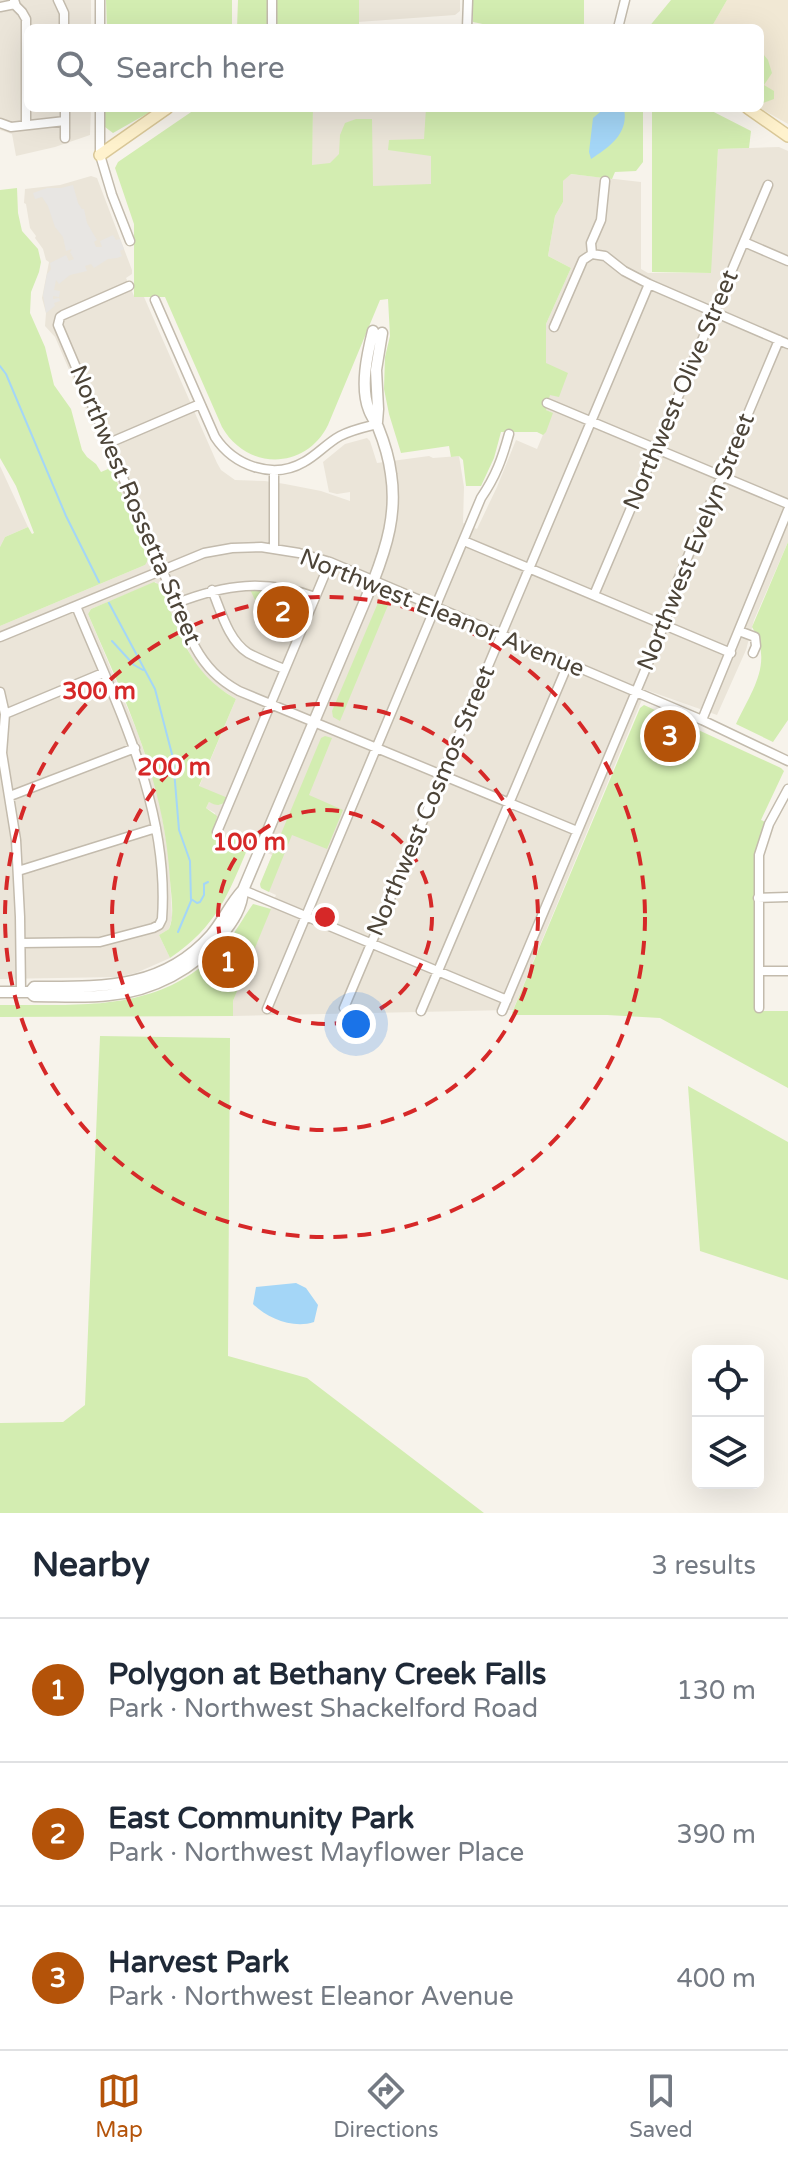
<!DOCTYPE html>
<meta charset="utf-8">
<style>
:root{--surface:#fff;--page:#f2f2f3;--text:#1f2937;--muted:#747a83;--line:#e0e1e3;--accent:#b45309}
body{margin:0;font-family:"Varela Round",sans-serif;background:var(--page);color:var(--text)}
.controls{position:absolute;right:24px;bottom:24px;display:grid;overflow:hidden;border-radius:12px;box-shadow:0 8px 32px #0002}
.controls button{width:72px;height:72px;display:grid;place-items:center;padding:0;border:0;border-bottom:2px solid var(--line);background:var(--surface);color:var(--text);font:40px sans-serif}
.you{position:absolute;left:356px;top:1024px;width:28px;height:28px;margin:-20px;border:6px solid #fff;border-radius:50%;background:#1a73e8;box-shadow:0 0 0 12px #1a73e833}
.badge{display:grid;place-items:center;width:52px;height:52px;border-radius:50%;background:var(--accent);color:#fff;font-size:26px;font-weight:700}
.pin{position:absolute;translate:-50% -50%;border:4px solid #fff;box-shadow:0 2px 8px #0006}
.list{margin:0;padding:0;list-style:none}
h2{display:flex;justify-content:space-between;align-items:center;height:104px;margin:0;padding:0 32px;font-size:34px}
h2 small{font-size:26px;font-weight:400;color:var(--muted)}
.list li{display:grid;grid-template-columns:52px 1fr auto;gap:24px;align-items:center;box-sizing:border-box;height:144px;padding:0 32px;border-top:2px solid var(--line)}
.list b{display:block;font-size:30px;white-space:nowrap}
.list p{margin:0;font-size:26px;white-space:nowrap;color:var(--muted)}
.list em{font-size:26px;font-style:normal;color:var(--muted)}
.icon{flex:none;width:44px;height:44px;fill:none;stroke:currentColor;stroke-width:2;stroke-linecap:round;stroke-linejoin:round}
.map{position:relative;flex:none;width:788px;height:1513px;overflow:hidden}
.search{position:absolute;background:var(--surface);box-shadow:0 8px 32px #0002;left:24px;right:24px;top:24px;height:88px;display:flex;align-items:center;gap:20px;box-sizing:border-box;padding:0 28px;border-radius:12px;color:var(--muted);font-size:30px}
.sheet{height:536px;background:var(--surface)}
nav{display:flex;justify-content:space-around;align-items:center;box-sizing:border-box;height:112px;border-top:2px solid var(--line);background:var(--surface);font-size:22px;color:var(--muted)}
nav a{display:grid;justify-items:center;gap:4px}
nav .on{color:var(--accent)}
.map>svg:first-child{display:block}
</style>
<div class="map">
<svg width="788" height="1513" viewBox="0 0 788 1513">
<rect width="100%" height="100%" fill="#f7f3eb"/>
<path fill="#ebe5d9" d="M 0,0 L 91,0 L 91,28 L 28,28 L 28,108 L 91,108 L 90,135 L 55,147 L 16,156 L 12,134 L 0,130 Z
M 359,0 L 460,0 L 460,11 L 455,15 L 358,22 Z
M 313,108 L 501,108 L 431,156 L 431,185 L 310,212 Z
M 779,147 L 788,151 L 788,542 L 754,620 L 746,650 L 717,715 L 646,690 L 513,1010 L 233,1016 L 233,1001 L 276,895 L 263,889 L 260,886 L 272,855 L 214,831 L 215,813 L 206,808 L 209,802 L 222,805 L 199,787 L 236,699 L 214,685 L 199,670 L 190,654 L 156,582 L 91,609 L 88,614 L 137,731 L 158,793 L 169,857 L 172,918 L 169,929 L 159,935 L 170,958 L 136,973 L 117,977 L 0,979 L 0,626 L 145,565 L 123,495 L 55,337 L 45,326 L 46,313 L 42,298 L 49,262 L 46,260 L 43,249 L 35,238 L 36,236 L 30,228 L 26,204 L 24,203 L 25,189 L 60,185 L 91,176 L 97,178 L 132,270 L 132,274 L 126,278 L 134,296 L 144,297 L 217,463 L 221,470 L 235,480 L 265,481 L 285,484 L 321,491 L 350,501 L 350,492 L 337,494 L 329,492 L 323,462 L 345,444 L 367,438 L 370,441 L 377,463 L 429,456 L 433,458 L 459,456 L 464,487 L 463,523 L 477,529 L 497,487 L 516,440 L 537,449 L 552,413 L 546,410 L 546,324 L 571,268 L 548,256 L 555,216 L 563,202 L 563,181 L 570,174 L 641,182 L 641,269 L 648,273 L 710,273 L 718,149 Z
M 0,466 L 28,527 L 5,537 L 0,547 Z"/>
<path fill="#f1e8d4" d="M 727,0 L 788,0 L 788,124 L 760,108 L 760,28 L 711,28 Z"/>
<path fill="#d3edb1" d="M 106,0 L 232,0 L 232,28 L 107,28 Z
M 238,0 L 270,0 L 270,28 L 237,28 Z
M 274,0 L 359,0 L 359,28 L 275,28 Z
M 473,0 L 584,0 L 584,28 L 502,28 L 473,22 Z
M 671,0 L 727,0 L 711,28 L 648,28 Z
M 760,50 L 768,60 L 772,73 L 764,85 L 774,91 L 774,99 L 763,103 L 760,101 Z
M 105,108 L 157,108 L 113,133 L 105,127 Z
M 197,108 L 313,108 L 312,165 L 330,163 L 339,154 L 340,135 L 345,123 L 356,119 L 372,119 L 373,186 L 431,184 L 431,156 L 388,150 L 389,140 L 424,139 L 426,108 L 643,108 L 643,162 L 636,171 L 615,172 L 612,179 L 571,174 L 563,181 L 563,202 L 555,216 L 548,256 L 571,268 L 546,324 L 546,363 L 568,373 L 559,397 L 550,395 L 546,410 L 553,413 L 546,432 L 543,435 L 537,432 L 501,432 L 494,458 L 481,486 L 466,486 L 463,460 L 459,456 L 451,457 L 449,446 L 401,453 L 389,414 L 384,389 L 385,357 L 390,336 L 388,299 L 380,300 L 328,425 C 306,470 247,471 222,427 L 165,297 L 134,297 L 134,224 L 115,168 L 118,162 Z
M 652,108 L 706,108 L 751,131 L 749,148 L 718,149 L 711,273 L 652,272 Z
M 17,188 L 18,213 L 22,231 L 38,249 L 41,262 L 39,272 L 31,292 L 30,313 L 45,347 L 54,385 L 71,409 L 82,450 L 87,457 L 96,464 L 101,472 L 108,469 L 107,465 L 110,464 L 148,560 L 145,565 L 0,626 L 0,547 L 5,537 L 28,527 L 32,534 L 34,533 L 16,486 L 0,458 L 0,190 Z
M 788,542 L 788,720 L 773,742 L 736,724 C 752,690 774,663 752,627 Z
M 154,582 L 160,585 C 180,632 188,672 236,699 L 199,786 L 228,798 C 222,807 217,806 209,802 L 206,808 L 217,816 L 214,831 L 249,845 C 228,895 217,926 170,958 L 159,935 L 169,929 C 175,916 171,895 170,880 C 164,780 127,704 88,614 L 91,609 Z
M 249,587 L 275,588 L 309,599 L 310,603 L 296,635 L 265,622 Z
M 384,596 L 391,598 L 340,721 L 333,717 L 332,711 L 380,598 Z
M 644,705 L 781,768 L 784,771 L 761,820 L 770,824 L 761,846 L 760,1011 L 788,1011 L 788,1088 L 660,1018 L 607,1015 L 514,1015 L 512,1013 L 640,708 Z
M 325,736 L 332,738 L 309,795 L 343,810 L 327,849 L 292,835 L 269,892 L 261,888 L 260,884 L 321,738 Z
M 253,904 L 271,909 L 233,1001 L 233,1016 L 0,1017 L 0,1005 C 81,1004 159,1014 221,949 C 234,936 242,919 253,904 Z
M 100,1036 L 230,1038 L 228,1356 L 307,1378 L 484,1513 L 0,1513 L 0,1423 L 63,1422 L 85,1405 Z
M 688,1086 L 788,1142 L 788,1280 L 700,1251 Z"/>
<path fill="#e8e6e3" d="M 73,185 L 78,203 L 82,209 L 84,209 L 87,223 L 97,240 L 94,242 L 96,247 L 102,247 L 100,241 L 113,235 L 116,240 L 120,239 L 124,249 L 120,251 L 122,256 L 117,258 L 108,259 L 94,268 L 91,264 L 85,266 L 87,271 L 70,275 L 59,284 L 56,280 L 54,290 L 60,291 L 59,297 L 53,296 L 53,299 L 59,298 L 60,301 L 54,303 L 55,306 L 46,313 L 43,295 L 47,274 L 51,269 L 50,263 L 66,255 L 69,261 L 74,259 L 70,252 L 72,249 L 66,251 L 63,237 L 55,227 L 48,206 L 42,197 L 35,199 L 33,193 L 47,188 L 61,188 Z"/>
<path fill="#a4d6f7" d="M 605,108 L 624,109 C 629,133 610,147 591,159 L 589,152 L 593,118 Z
M 296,1283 L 306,1288 L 318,1305 L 314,1322 C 293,1329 267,1318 253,1304 L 256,1287 Z"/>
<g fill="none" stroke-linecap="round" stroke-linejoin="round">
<path stroke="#a4d6f7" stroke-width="2" d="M 0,366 L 6,374 L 66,516 L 99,582
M 109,603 L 155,689 L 173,758 L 179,830 L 190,861 L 191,901 L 178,932
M 112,641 L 134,665 L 143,670
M 191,899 L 197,903 L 200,902 L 204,895 L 204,884 L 208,882"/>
<defs>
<path id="minor" d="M 14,0 L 16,6 L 22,12 L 26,19 L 26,125
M 58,0 L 64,13 L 64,28
M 0,7 L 15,4
M 100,28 L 100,0
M 272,28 L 272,0
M 467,28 L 468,0
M 618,28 L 625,0
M 100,108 L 100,155 L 112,195 L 130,241
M 0,123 L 11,127 L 65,121
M 65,138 L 65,108
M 744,242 L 788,261
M 592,254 L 605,256 L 624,271 L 649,284 L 788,344
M 592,254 L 591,243 L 601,220 L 605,181
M 129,286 L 63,315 L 60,317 L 58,325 L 195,647 C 206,667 219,680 239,691 L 577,831
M 155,300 L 215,437 C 234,466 273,480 304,462 C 317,455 327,443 340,436 C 351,430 365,427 377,424
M 554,327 L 583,260 L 592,254
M 547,403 L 788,504
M 109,443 L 200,404
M 274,471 L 274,549
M 464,541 L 731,653
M 212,590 C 221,611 228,640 248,653 C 259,659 272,664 284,669
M 594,595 L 768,185
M 177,603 C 226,584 265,579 315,597
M 739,631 L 755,637 L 756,646 L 753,653
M 0,637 L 204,553 L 232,548 L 261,547 L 299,553 L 330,562 L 702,720 L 788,761
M 0,692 L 5,714 L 2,753 L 16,840 L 20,917 L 21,992
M 5,714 L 103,673
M 702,720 L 788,510
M 10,796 L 135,748
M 217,832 L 330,562
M 18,871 L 156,828
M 243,890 L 507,1000
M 758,898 L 788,897
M 21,943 L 100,942 L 153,928 L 159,925 L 162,919 C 170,808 117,706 76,606
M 759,971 L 788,971
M 344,1008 L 649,284
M 759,1008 L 759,855 L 769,824 L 788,789
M 267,1009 L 481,498 C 496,476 502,459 509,434
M 421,1011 L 568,664
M 502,1011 L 664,625 L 678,580 L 779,340"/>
<path id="tertiary" d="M 377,422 L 378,409 L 376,370 L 382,333
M 0,992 L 30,992 L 34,996 C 59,996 85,998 109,995 C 152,991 195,969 222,935 C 233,921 242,908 243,890
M 30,992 L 34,987 C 101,987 162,990 211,935 C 223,921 230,904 243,890 L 373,582 C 387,546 397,513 391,474 C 389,458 384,442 378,427 C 375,421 371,416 369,410 C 360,387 367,355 373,331"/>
<path id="secondary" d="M 748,108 L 788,136
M 100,155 L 167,108"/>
</defs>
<use href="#minor" stroke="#c3bbad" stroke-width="11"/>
<use href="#tertiary" stroke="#c3bbad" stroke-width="13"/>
<use href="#secondary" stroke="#dac898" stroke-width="14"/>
<use href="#minor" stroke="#fff" stroke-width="8"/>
<use href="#tertiary" stroke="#fff" stroke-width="10"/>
<use href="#secondary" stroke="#fff2cd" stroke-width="11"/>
</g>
<g fill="none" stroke="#d62828" stroke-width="4" stroke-dasharray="14 10">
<circle cx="325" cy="917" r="107"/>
<circle cx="325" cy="917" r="213"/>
<circle cx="325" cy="917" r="320"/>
</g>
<g text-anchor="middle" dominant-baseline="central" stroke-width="6" stroke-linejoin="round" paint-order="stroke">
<g font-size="24" fill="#4c4438" stroke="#fff">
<text transform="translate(681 390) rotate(-67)">Northwest Olive Street</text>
<text transform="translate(135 505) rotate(67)">Northwest Rossetta Street</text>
<text transform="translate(696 542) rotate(-68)">Northwest Evelyn Street</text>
<text transform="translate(442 613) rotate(22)">Northwest Eleanor Avenue</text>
<text transform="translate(431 801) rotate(-67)">Northwest Cosmos Street</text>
</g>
</g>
<circle cx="325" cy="917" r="12" fill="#d62828" stroke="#fff" stroke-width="4"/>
<g font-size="24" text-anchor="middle" font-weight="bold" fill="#d62828" stroke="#fff" stroke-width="6" stroke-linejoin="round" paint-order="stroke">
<text x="99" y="699">300 m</text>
<text x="174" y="775">200 m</text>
<text x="249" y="850">100 m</text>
</g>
</svg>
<div class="controls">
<button><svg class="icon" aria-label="locate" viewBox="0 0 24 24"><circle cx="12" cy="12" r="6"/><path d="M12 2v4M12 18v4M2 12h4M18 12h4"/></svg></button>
<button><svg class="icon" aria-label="layers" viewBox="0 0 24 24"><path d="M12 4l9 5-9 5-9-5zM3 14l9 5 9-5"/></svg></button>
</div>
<div class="you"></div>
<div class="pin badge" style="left:228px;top:962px">1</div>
<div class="pin badge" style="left:283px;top:612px">2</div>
<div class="pin badge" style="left:670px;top:736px">3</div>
<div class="search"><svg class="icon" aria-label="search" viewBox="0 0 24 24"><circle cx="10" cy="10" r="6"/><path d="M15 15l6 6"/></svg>Search here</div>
</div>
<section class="sheet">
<h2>Nearby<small>3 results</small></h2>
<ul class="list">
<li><span class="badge">1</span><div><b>Polygon at Bethany Creek Falls</b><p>Park · Northwest Shackelford Road</p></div><em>130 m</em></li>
<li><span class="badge">2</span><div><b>East Community Park</b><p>Park · Northwest Mayflower Place</p></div><em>390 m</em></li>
<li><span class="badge">3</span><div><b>Harvest Park</b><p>Park · Northwest Eleanor Avenue</p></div><em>400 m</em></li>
</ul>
</section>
<nav>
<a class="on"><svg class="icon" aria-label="map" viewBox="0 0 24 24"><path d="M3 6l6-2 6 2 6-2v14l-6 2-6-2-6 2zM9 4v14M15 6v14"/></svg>Map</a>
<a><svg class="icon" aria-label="directions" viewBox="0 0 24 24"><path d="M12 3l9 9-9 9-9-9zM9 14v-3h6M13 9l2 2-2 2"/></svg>Directions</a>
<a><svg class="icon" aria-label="saved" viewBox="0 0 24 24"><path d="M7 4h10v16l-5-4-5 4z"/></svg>Saved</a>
</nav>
